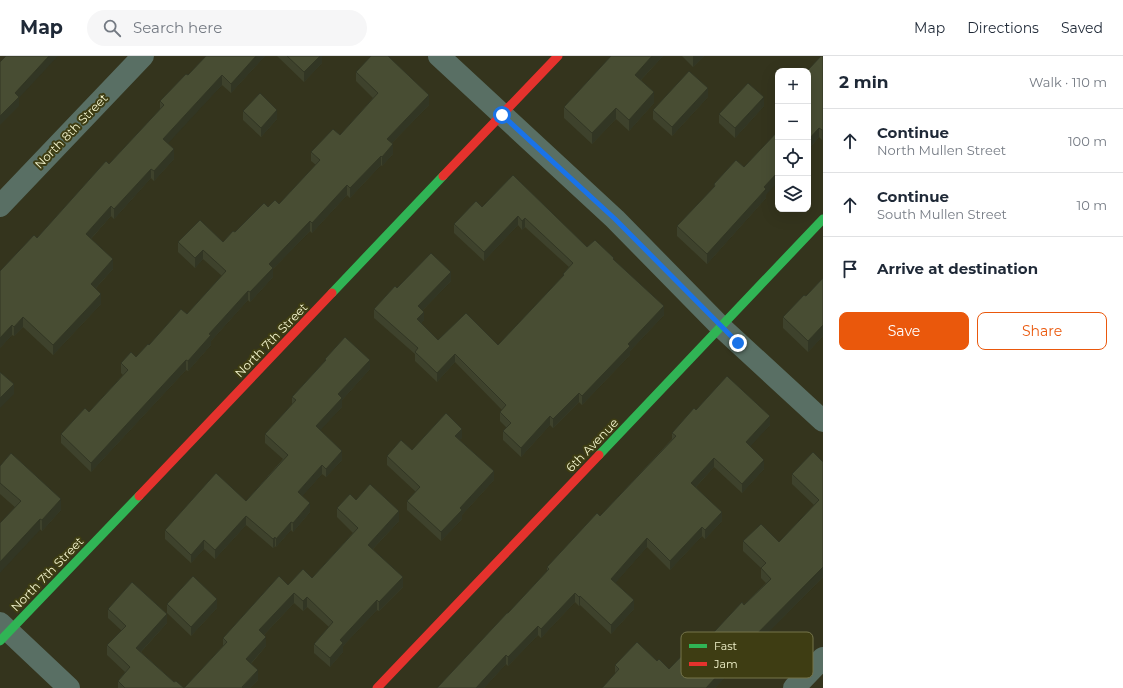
<!DOCTYPE html>
<meta charset="utf-8">
<style>
:root{--surface:#fff;--page:#f6f6f7;--text:#1f2937;--muted:#747a83;--line:#e0e1e3;--accent:#ea580c}
body{margin:0;font-family:Montserrat,sans-serif;background:var(--page);color:var(--text)}
.controls{position:absolute;right:12px;top:12px;display:grid;overflow:hidden;border-radius:8px;box-shadow:0 4px 16px #0002}
.controls button{width:36px;height:36px;display:grid;place-items:center;padding:0;border:0;border-bottom:1px solid var(--line);background:var(--surface);color:var(--text);font:20px sans-serif}
.stop{position:absolute;width:12px;height:12px;margin:-9px;border:3px solid #1a73e8;border-radius:50%;background:#fff}
.stop.end{background:#1a73e8;border-color:#fff;box-shadow:0 1px 4px #0008}
.list{margin:0;padding:0;list-style:none}
h2{display:flex;justify-content:space-between;align-items:center;height:52px;margin:0;padding:0 16px;font-size:17px}
h2 small{font-size:13px;font-weight:400;color:var(--muted)}
.list li{display:grid;grid-template-columns:26px 1fr auto;gap:12px;align-items:center;box-sizing:border-box;height:64px;padding:0 16px;border-top:1px solid var(--line)}
.list b{display:block;font-size:15px;white-space:nowrap}
.list p{margin:0;font-size:13px;white-space:nowrap;color:var(--muted)}
.list em{font-size:13px;font-style:normal;color:var(--muted)}
.actions{display:flex;gap:8px;padding:12px 16px}
.actions a{flex:1;padding:9px 0;border:1px solid var(--accent);border-radius:8px;text-align:center;font-size:14px;color:var(--accent)}
.actions .main{background:var(--accent);color:#fff}
.icon{flex:none;width:22px;height:22px;fill:none;stroke:currentColor;stroke-width:2;stroke-linecap:round;stroke-linejoin:round}
.map{position:relative;flex:none;width:823px;height:632px;overflow:hidden}
header{display:flex;align-items:center;gap:24px;box-sizing:border-box;height:56px;padding:0 20px;background:var(--surface);border-bottom:1px solid var(--line)}
header strong{font-size:19px}
nav{display:flex;gap:22px;margin-inline-start:auto;font-size:14px}
.search{width:280px;height:36px;background:var(--page);display:flex;align-items:center;gap:10px;box-sizing:border-box;padding:0 14px;border-radius:22px;color:var(--muted);font-size:15px}
main{display:flex}
aside{flex:1;background:var(--surface)}
.map>svg:first-child{display:block}
</style>
<header>
<strong>Map</strong>
<div class="search"><svg class="icon" aria-label="search" viewBox="0 0 24 24"><circle cx="10" cy="10" r="6"/><path d="M15 15l6 6"/></svg>Search here</div>
<nav><a>Map</a><a>Directions</a><a>Saved</a></nav>
</header>
<main>
<div class="map">
<svg width="823" height="632" viewBox="0 0 823 632">
<rect width="100%" height="100%" fill="#34341d"/>
<g fill="none" stroke-linecap="round" stroke-linejoin="round">
<path stroke="#596f64" stroke-width="22" d="M 439,0 L 615,163 L 721,271 L 823,365
M 0,150 L 143,0
M 0,567 L 69,632
M 794,632 L 823,602"/>
<path stroke="#30b455" stroke-width="9" d="M 332,237 L 443,120
M 599,399 L 823,163
M 0,585 L 139,440"/>
<path stroke="#e5322d" stroke-width="9" d="M 443,120 L 558,0
M 139,440 L 332,237
M 377,632 L 599,399"/>
</g>
<path fill="#3e422c" d="M 206,0 L 265,0 L 231,37 L 222,29 L 167,87 L 174,103 L 154,125 L 151,122 L 114,163 L 111,160 L 91,183 L 113,213 L 96,232 L 101,248 L 53,299 L 23,271 L 14,280 L 12,279 L 0,292 L 37,182 L 109,108 L 160,54 L 160,45 L 188,19 Z
M 277,0 L 322,0 L 322,7 L 304,26 Z
M 611,0 L 663,0 L 641,24 L 654,47 L 629,75 L 616,63 L 592,88 L 564,62 L 564,51 Z
M 682,0 L 704,0 L 693,11 Z
M 823,0 L 822,84 L 819,81 L 808,94 L 808,15 Z
M 356,16 L 429,49 L 392,87 L 393,98 L 382,110 L 381,109 L 350,142 L 347,139 L 312,177 L 310,175 L 273,213 L 273,221 L 250,246 L 248,244 L 211,285 L 211,289 L 188,315 L 186,314 L 91,416 L 61,387 L 61,378 L 89,356 L 123,319 L 121,317 L 121,307 L 136,301 L 149,289 L 187,258 L 222,220 L 203,203 L 195,212 L 178,196 L 178,186 L 223,186 L 268,151 L 279,148 L 316,109 L 311,105 L 311,96 L 340,79 L 373,42 L 356,25 Z
M 708,41 L 672,80 L 653,63 L 653,54 Z
M 764,50 L 735,82 L 719,67 L 719,58 Z
M 243,55 L 277,63 L 261,81 L 243,64 Z
M 513,119 L 587,191 L 614,204 L 664,259 L 630,295 L 630,299 L 582,349 L 579,346 L 553,372 L 550,369 L 521,401 L 503,384 L 503,375 L 507,372 L 500,365 L 500,356 L 502,354 L 455,306 L 437,326 L 415,305 L 415,298 L 374,262 L 374,253 L 397,232 L 451,225 L 422,255 L 424,264 L 421,267 L 438,284 L 498,289 L 563,220 L 563,218 L 569,211 L 525,171 L 522,174 L 518,169 L 484,205 L 454,177 L 454,168 L 482,151 Z
M 714,128 L 766,139 L 766,142 L 707,208 L 677,180 L 677,170 L 714,132 Z
M 823,222 L 823,280 L 808,296 L 783,272 L 783,261 L 806,240 Z
M 325,303 L 370,313 L 342,344 L 342,351 L 320,374 L 342,404 L 326,421 L 322,418 L 302,440 L 310,456 L 293,476 L 291,474 L 276,491 L 275,490 L 273,492 L 246,469 L 215,503 L 204,493 L 191,507 L 165,483 L 165,474 L 246,445 L 283,403 L 265,387 L 265,378 L 292,349 L 292,341 L 325,306 Z
M 696,354 L 770,369 L 750,390 L 764,413 L 742,437 L 714,411 L 696,431 L 722,465 L 705,483 L 702,480 L 670,514 L 647,491 L 615,527 L 634,553 L 611,578 L 580,549 L 579,550 L 575,546 L 541,582 L 538,579 L 508,610 L 506,608 L 484,632 L 437,632 L 547,516 L 547,511 L 600,460 L 672,383 L 672,377 Z
M 462,382 L 459,384 L 494,424 L 462,459 L 462,463 L 441,485 L 407,454 L 407,445 L 416,436 L 387,409 L 387,400 Z
M 823,406 L 823,521 L 742,603 L 715,632 L 615,617 L 615,609 L 657,605 L 669,613 L 701,590 L 766,527 L 761,522 L 761,512 L 743,495 L 743,485 L 779,486 L 814,449 L 792,428 L 792,418 Z
M 0,410 L 61,454 L 42,475 L 0,438 Z
M 356,444 L 399,465 L 373,493 L 403,531 L 379,555 L 377,554 L 343,590 L 343,596 L 330,611 L 314,597 L 314,588 L 329,571 L 307,551 L 303,555 L 294,547 L 264,579 L 266,590 L 251,608 L 258,624 L 250,632 L 118,632 L 118,625 L 125,616 L 107,599 L 107,589 L 122,575 L 108,562 L 108,553 L 167,567 L 141,596 L 174,626 L 184,632 L 223,590 L 223,582 L 288,529 L 312,522 L 353,477 L 337,461 L 337,452 Z
M 167,548 L 217,552 L 191,580 L 167,557 Z"/>
<path fill="#323624" d="M 49,0 L 58,0 L 19,42 L 19,50 L 0,69 L 0,60 L 15,37 Z
M 256,0 L 265,0 L 231,37 L 231,28 Z
M 320,0 L 322,0 L 322,7 L 304,26 L 304,16 Z
M 652,0 L 663,0 L 635,30 L 635,19 Z
M 693,0 L 704,0 L 693,11 Z
M 222,19 L 222,29 L 163,93 L 163,83 Z
M 708,32 L 708,41 L 672,80 L 672,71 Z
M 654,36 L 654,47 L 629,75 L 629,64 Z
M 429,39 L 429,49 L 387,92 L 387,83 Z
M 764,41 L 764,50 L 735,82 L 735,72 Z
M 616,52 L 616,63 L 592,88 L 592,77 Z
M 277,54 L 277,63 L 261,81 L 261,72 Z
M 819,72 L 819,81 L 808,94 L 808,84 Z
M 822,74 L 823,74 L 823,84 L 822,84 Z
M 393,88 L 393,98 L 382,110 L 382,101 Z
M 174,93 L 174,103 L 154,125 L 154,115 Z
M 381,100 L 381,109 L 350,142 L 350,132 Z
M 151,113 L 151,122 L 114,163 L 114,153 Z
M 778,116 L 778,126 L 766,139 L 766,142 L 707,208 L 707,198 L 764,131 Z
M 347,129 L 347,139 L 312,177 L 312,167 Z
M 111,150 L 111,160 L 86,188 L 86,178 Z
M 518,160 L 518,169 L 484,205 L 484,196 Z
M 525,162 L 525,171 L 522,174 L 522,165 Z
M 310,165 L 310,175 L 273,213 L 273,221 L 250,246 L 250,236 L 269,208 Z
M 203,194 L 203,203 L 195,212 L 195,202 Z
M 113,203 L 113,213 L 91,237 L 91,228 Z
M 451,216 L 451,225 L 418,259 L 418,250 Z
M 248,235 L 248,244 L 211,285 L 211,289 L 188,315 L 188,305 L 209,278 Z
M 101,238 L 101,248 L 53,299 L 53,289 Z
M 664,250 L 664,259 L 630,295 L 630,299 L 582,349 L 582,340 L 628,288 Z
M 424,256 L 424,264 L 417,272 L 417,263 Z
M 23,261 L 23,271 L 14,280 L 14,271 Z
M 12,269 L 12,279 L 0,292 L 0,282 Z
M 823,269 L 823,280 L 808,296 L 808,285 Z
M 455,298 L 455,306 L 437,326 L 437,317 Z
M 186,304 L 186,314 L 91,416 L 91,407 Z
M 370,304 L 370,313 L 342,344 L 342,351 L 316,379 L 316,370 L 338,338 Z
M 14,328 L 14,338 L 0,352 L 0,342 Z
M 579,337 L 579,346 L 553,372 L 553,363 Z
M 550,360 L 550,369 L 521,401 L 521,392 Z
M 770,360 L 770,369 L 746,395 L 746,386 Z
M 462,373 L 462,382 L 455,389 L 455,380 Z
M 342,395 L 342,404 L 326,421 L 326,413 Z
M 714,402 L 714,411 L 691,436 L 691,427 Z
M 764,404 L 764,413 L 742,437 L 742,428 Z
M 322,409 L 322,418 L 298,445 L 298,436 Z
M 494,415 L 494,424 L 462,459 L 462,463 L 441,485 L 441,476 L 460,452 Z
M 61,443 L 61,454 L 42,475 L 42,464 Z
M 310,447 L 310,456 L 293,476 L 293,467 Z
M 399,455 L 399,465 L 368,498 L 368,489 Z
M 722,456 L 722,465 L 705,483 L 705,474 Z
M 246,460 L 246,469 L 215,503 L 215,494 Z
M 40,463 L 40,474 L 0,517 L 0,506 Z
M 291,466 L 291,474 L 276,491 L 276,483 Z
M 702,471 L 702,480 L 670,514 L 670,505 Z
M 275,481 L 275,490 L 273,492 L 273,483 Z
M 647,482 L 647,491 L 611,532 L 611,523 Z
M 204,484 L 204,493 L 191,507 L 191,499 Z
M 823,511 L 823,521 L 742,603 L 715,632 L 706,632 L 742,593 Z
M 403,521 L 403,531 L 379,555 L 379,546 Z
M 294,537 L 294,547 L 259,584 L 259,574 Z
M 575,537 L 575,546 L 541,582 L 541,573 Z
M 580,540 L 580,549 L 579,550 L 579,541 Z
M 307,541 L 307,551 L 303,555 L 303,545 Z
M 217,543 L 217,552 L 191,580 L 191,571 Z
M 377,544 L 377,554 L 343,590 L 343,596 L 330,611 L 330,602 L 340,584 Z
M 634,544 L 634,553 L 611,578 L 611,569 Z
M 167,558 L 167,567 L 136,601 L 136,592 Z
M 538,570 L 538,579 L 508,610 L 508,601 Z
M 266,581 L 266,590 L 246,613 L 246,603 Z
M 506,599 L 506,608 L 484,632 L 476,632 Z
M 258,614 L 258,624 L 250,632 L 242,632 Z"/>
<path fill="#484d33" stroke="#323624" d="M 6,0 L 49,0 L 15,37 L 19,41 L 0,60 L 0,6 Z
M 206,0 L 256,0 L 231,28 L 222,19 L 163,83 L 174,93 L 154,115 L 151,113 L 114,153 L 111,150 L 86,178 L 113,203 L 91,228 L 101,238 L 53,289 L 23,261 L 14,271 L 12,269 L 0,282 L 0,215 L 34,179 L 37,182 L 106,105 L 109,108 L 164,49 L 160,45 L 186,18 L 188,19 Z
M 287,0 L 320,0 L 304,16 Z
M 371,0 L 388,0 L 429,39 L 387,83 L 393,88 L 382,101 L 381,100 L 350,132 L 347,129 L 312,167 L 310,165 L 269,208 L 273,212 L 250,236 L 248,235 L 209,278 L 211,279 L 188,305 L 186,304 L 91,407 L 61,378 L 85,352 L 89,356 L 128,314 L 121,307 L 131,296 L 136,301 L 148,288 L 149,289 L 181,253 L 187,258 L 226,215 L 203,194 L 195,202 L 178,186 L 200,164 L 223,186 L 233,175 L 235,176 L 264,147 L 268,151 L 275,144 L 279,148 L 320,104 L 311,96 L 333,73 L 340,79 L 378,37 L 356,16 Z
M 611,0 L 652,0 L 635,19 L 654,36 L 629,64 L 616,52 L 592,77 L 564,51 Z
M 821,0 L 823,0 L 823,74 L 822,74 L 819,72 L 808,84 L 808,15 L 807,15 Z
M 689,15 L 708,32 L 672,71 L 653,54 Z
M 748,27 L 764,41 L 735,72 L 719,58 Z
M 260,37 L 277,54 L 261,72 L 243,55 Z
M 778,75 L 778,116 L 764,131 L 766,133 L 707,198 L 677,170 L 715,130 L 714,128 L 736,104 L 744,111 Z
M 513,119 L 587,191 L 595,184 L 614,202 L 613,203 L 664,250 L 628,288 L 630,290 L 582,340 L 579,337 L 553,363 L 550,360 L 521,392 L 503,375 L 511,367 L 500,356 L 506,349 L 455,298 L 437,317 L 415,296 L 418,292 L 374,253 L 395,230 L 397,232 L 431,197 L 451,216 L 418,250 L 424,256 L 417,263 L 438,284 L 466,257 L 498,289 L 564,219 L 563,218 L 573,207 L 525,162 L 522,165 L 518,160 L 484,196 L 454,168 L 476,145 L 482,151 Z
M 823,222 L 823,269 L 808,285 L 783,261 L 804,239 L 806,240 Z
M 345,281 L 370,304 L 338,338 L 342,342 L 316,370 L 342,395 L 326,413 L 322,409 L 298,436 L 310,447 L 293,467 L 291,466 L 276,483 L 275,481 L 273,483 L 246,460 L 215,494 L 204,484 L 191,499 L 165,474 L 216,417 L 246,445 L 288,399 L 265,378 L 296,344 L 292,341 L 326,304 L 325,303 Z
M 0,316 L 14,328 L 0,342 Z
M 727,320 L 770,360 L 746,386 L 764,404 L 742,428 L 714,402 L 691,427 L 722,456 L 705,474 L 702,471 L 670,505 L 647,482 L 611,523 L 634,544 L 611,569 L 580,540 L 579,541 L 575,537 L 541,573 L 538,570 L 508,601 L 506,599 L 476,632 L 437,632 L 507,557 L 508,557 L 549,513 L 547,511 L 597,457 L 600,460 L 676,380 L 672,377 L 694,352 L 696,354 Z
M 446,357 L 462,373 L 455,380 L 494,415 L 460,452 L 462,454 L 441,476 L 407,445 L 420,431 L 387,400 L 401,384 L 412,394 Z
M 813,396 L 823,406 L 823,511 L 742,593 L 706,632 L 602,632 L 619,613 L 615,609 L 637,586 L 657,605 L 659,603 L 669,613 L 696,585 L 701,590 L 742,546 L 744,549 L 771,523 L 761,512 L 766,507 L 743,485 L 761,468 L 779,486 L 819,444 L 792,418 Z
M 11,397 L 61,443 L 42,464 L 40,463 L 0,506 L 0,467 L 21,445 L 0,427 L 0,410 Z
M 370,428 L 399,455 L 368,489 L 403,521 L 379,546 L 377,544 L 340,584 L 343,587 L 330,602 L 314,588 L 333,566 L 307,541 L 303,545 L 294,537 L 259,574 L 266,581 L 246,603 L 258,614 L 242,631 L 243,632 L 125,632 L 118,625 L 130,611 L 107,589 L 126,570 L 108,553 L 132,526 L 167,558 L 136,592 L 174,626 L 176,625 L 184,632 L 227,586 L 223,582 L 279,520 L 288,529 L 303,513 L 312,522 L 358,472 L 337,452 L 350,438 L 356,444 Z
M 193,520 L 217,543 L 191,571 L 167,548 Z"/>
<g fill="none" stroke-linecap="round" stroke-linejoin="round">
<path stroke="#1a73e8" stroke-width="5" d="M 502,59 L 615,163 L 738,287"/>
</g>
<g text-anchor="middle" dominant-baseline="central" stroke-width="4" stroke-linejoin="round" paint-order="stroke">
<g font-size="12" fill="#f3f4cd" stroke="#3e3d13">
<text transform="translate(71 75) rotate(-46)">North 8th Street</text>
<text transform="translate(271 284) rotate(-46)">North 7th Street</text>
<text transform="translate(592 389) rotate(-46)">6th Avenue</text>
<text transform="translate(47 518) rotate(-46)">North 7th Street</text>
</g>
</g>
<rect x="681" y="576" width="132" height="46" rx="6" fill="#3e3d13" stroke="#74744b" stroke-width="1"/>
<rect x="689" y="588" width="18" height="4" fill="#30b455"/>
<rect x="689" y="606" width="18" height="4" fill="#e5322d"/>
<g font-size="11" fill="#f3f4cd">
<text x="714" y="594">Fast</text>
<text x="714" y="612">Jam</text>
</g>
</svg>
<div class="controls">
<button>+</button>
<button>−</button>
<button><svg class="icon" aria-label="locate" viewBox="0 0 24 24"><circle cx="12" cy="12" r="6"/><path d="M12 2v4M12 18v4M2 12h4M18 12h4"/></svg></button>
<button><svg class="icon" aria-label="layers" viewBox="0 0 24 24"><path d="M12 4l9 5-9 5-9-5zM3 14l9 5 9-5"/></svg></button>
</div>
<div class="stop" style="left:502px;top:59px"></div>
<div class="stop end" style="left:738px;top:287px"></div>
</div>
<aside>
<h2>2 min<small>Walk · 110 m</small></h2>
<ul class="list">
<li><svg class="icon" aria-label="ahead" viewBox="0 0 24 24"><path d="M12 20V5M6 11l6-6 6 6"/></svg><div><b>Continue</b><p>North Mullen Street</p></div><em>100 m</em></li>
<li><svg class="icon" aria-label="ahead" viewBox="0 0 24 24"><path d="M12 20V5M6 11l6-6 6 6"/></svg><div><b>Continue</b><p>South Mullen Street</p></div><em>10 m</em></li>
<li><svg class="icon" aria-label="arrive" viewBox="0 0 24 24"><path d="M6 21V4h12l-3 4 3 4H6"/></svg><div><b>Arrive at destination</b></div></li>
</ul>
<div class="actions"><a class="main">Save</a><a>Share</a></div>
</aside>
</main>
